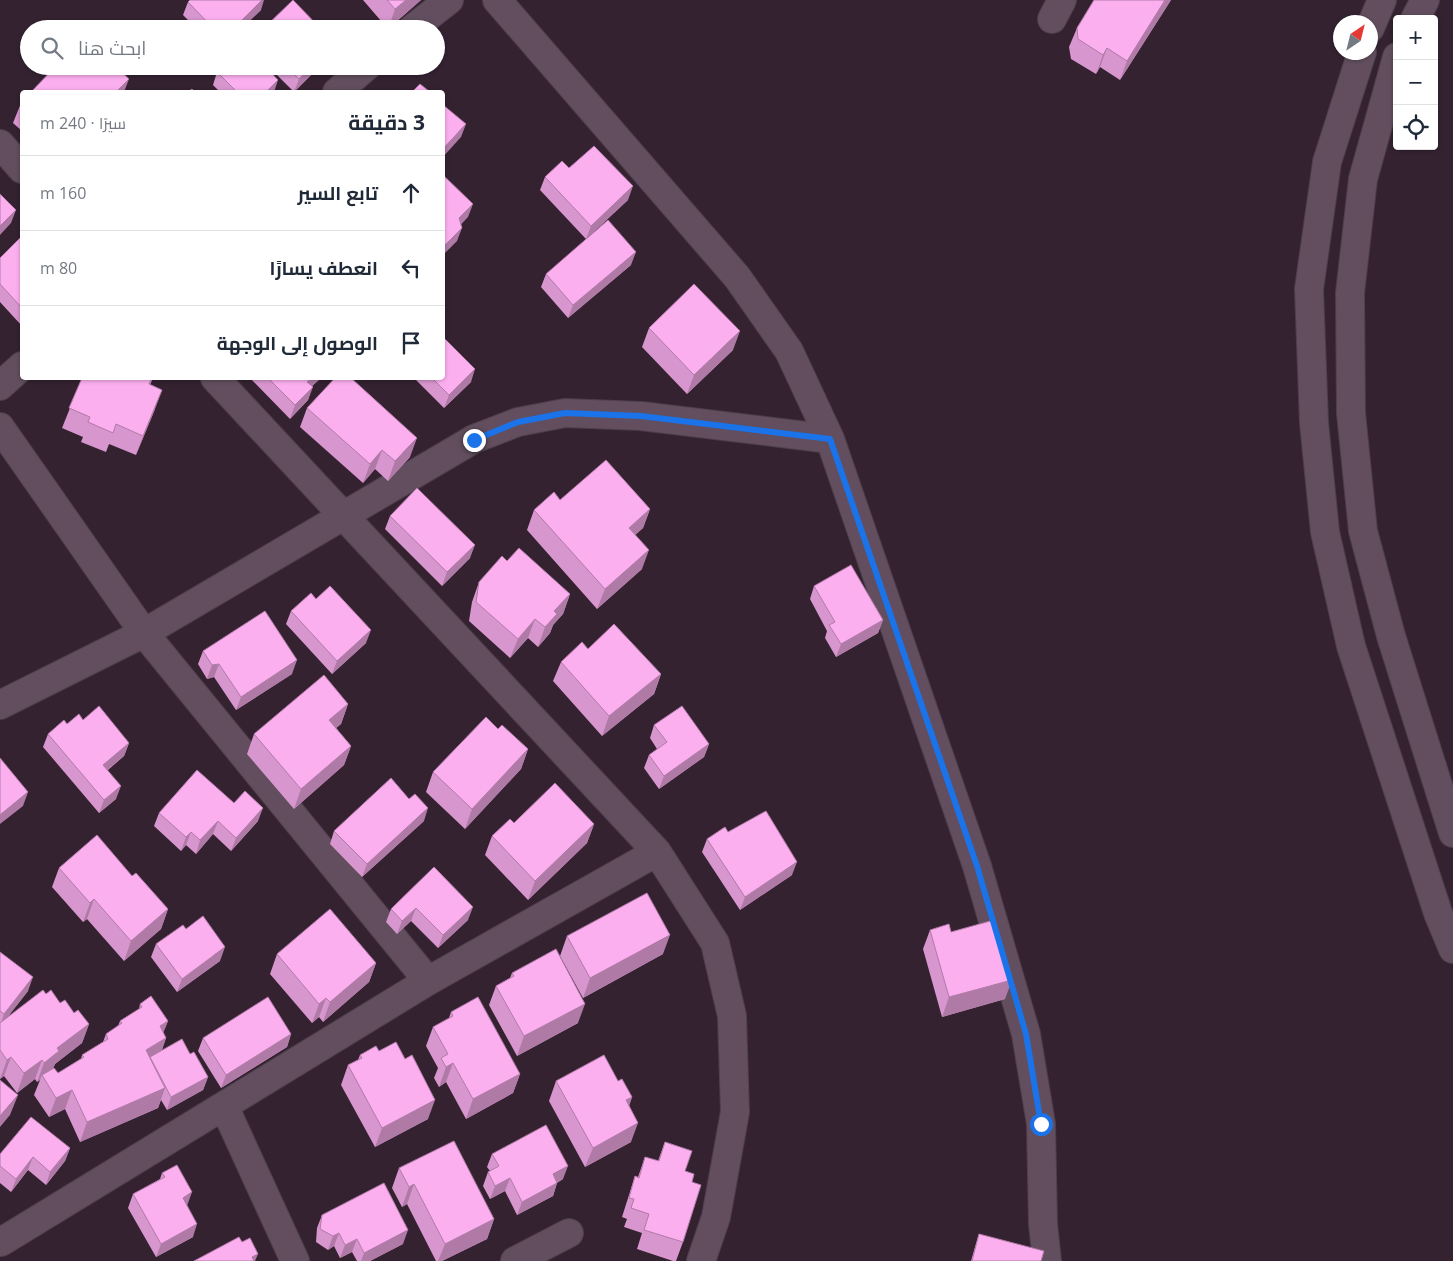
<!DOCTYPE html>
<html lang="ar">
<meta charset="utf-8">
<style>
:root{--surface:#fff;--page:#f6f6f7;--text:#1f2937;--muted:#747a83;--line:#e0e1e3}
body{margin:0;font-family:"Open Sans",Cairo,sans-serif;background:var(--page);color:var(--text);direction:rtl}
.controls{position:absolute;right:15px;top:15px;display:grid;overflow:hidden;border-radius:5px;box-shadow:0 1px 4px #0004}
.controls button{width:45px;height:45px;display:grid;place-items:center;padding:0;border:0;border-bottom:1px solid var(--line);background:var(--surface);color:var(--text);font:25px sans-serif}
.compass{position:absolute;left:1333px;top:15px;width:45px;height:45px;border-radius:50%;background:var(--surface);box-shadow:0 1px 4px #0004;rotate:35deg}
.stop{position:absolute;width:15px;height:15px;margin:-11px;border:4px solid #1a73e8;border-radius:50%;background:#fff}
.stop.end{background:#1a73e8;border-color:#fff;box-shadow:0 1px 5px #0008}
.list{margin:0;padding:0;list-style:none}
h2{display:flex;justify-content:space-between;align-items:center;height:65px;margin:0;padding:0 20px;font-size:21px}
h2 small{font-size:16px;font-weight:400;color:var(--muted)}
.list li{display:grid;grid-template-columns:32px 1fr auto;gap:15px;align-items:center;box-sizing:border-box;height:75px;padding:0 20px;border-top:1px solid var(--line)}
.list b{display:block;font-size:19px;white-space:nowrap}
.list em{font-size:16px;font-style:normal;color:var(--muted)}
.icon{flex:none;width:28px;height:28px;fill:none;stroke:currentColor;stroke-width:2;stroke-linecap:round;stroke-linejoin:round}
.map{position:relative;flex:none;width:1453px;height:1261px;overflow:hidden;direction:ltr}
.search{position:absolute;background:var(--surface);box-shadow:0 1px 4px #0004;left:20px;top:20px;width:425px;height:55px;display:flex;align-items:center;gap:12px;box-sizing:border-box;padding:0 18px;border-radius:28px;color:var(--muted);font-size:19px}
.panel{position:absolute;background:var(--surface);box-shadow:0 1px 4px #0004;left:20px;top:90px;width:425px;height:290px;border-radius:5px;direction:rtl}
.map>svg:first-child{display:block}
</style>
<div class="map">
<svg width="1453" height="1261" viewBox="0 0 1453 1261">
<rect width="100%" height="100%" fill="#342231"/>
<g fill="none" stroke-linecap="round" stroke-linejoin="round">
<defs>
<path id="minor" d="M 497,0 L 737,277 L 789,351 L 830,439 L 977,866 L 1026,1034 L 1041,1124 L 1043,1224 L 1047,1261
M 1052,19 L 1062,0
M 1415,19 L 1425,0
M 1370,28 L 1382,0
M 412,29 L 449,0
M 1362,52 L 1327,162 L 1309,289 L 1314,423 L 1325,532 L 1351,646 L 1438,913 L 1453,949
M 1397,57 L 1363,179 L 1350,293 L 1351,413 L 1363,531 L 1391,636 L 1453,833
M 337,92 L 367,66
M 0,144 L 22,169
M 215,378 L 657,852 L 715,943 L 732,1016 L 735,1112 L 716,1217 L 701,1261
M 0,386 L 22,366
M 0,427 L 144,633 L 428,981
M 0,705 L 144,633 L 474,439 L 518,422 L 565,413 L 641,416 L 830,439
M 224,1106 L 295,1261
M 1,1242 L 428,981 L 657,852
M 515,1261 L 569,1233"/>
</defs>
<use href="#minor" stroke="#4d3e4b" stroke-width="30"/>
<use href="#minor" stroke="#624e5e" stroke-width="28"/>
</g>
<path fill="#d896ce" d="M 363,0 L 421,0 L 388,29 Z
M 1171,0 L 1120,80 L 1100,67 L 1096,74 L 1071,59 L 1069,47 L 1077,28 Z
M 188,2 L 261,10 L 241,29 L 197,29 L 183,15 Z
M 268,66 L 320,66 L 294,92 Z
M 217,72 L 274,92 L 220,92 L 213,85 Z
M 22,101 L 22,131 L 13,123 L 21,103 Z
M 569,168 L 628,200 L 586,239 L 540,190 L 545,177 Z
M 22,236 L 22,326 L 0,302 L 0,258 Z
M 631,265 L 568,318 L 541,287 L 546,274 Z
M 649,328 L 733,350 L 687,394 L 642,347 Z
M 82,378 L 153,378 L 150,385 L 155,409 L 136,455 L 109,444 L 106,452 L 81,442 L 83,437 L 62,428 Z
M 250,378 L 321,378 L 312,386 L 308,400 L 290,419 Z
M 414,378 L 442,378 L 471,382 L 444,408 Z
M 307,408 L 410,457 L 388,481 L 375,469 L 363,483 L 300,427 Z
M 560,500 L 650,509 L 643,528 L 635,535 L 642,569 L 597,609 L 527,530 L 534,510 Z
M 390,516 L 470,558 L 442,586 L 385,529 Z
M 507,561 L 570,594 L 563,614 L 553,625 L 550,633 L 538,647 L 528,638 L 510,658 L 469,621 L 472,602 L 479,582 Z
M 814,586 L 883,620 L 878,633 L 836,657 L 825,638 L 827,631 L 810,599 Z
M 316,599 L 366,643 L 332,674 L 286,624 L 291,611 Z
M 588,649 L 661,674 L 654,694 L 602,736 L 553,681 L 561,662 Z
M 203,651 L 292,674 L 236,710 L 214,677 L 207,679 L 198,664 Z
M 348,704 L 341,724 L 336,728 L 351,746 L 344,765 L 294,809 L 247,754 L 254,734 Z
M 83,720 L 129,743 L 124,756 L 108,770 L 116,799 L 99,813 L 43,747 L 48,734 L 67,724 Z
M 654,725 L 709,744 L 704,757 L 659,789 L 644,768 L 649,755 L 657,749 L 650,738 Z
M 498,729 L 528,749 L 521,769 L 465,829 L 426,792 L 433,772 Z
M 234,803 L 258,821 L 231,851 L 213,834 L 196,854 L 186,845 L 181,851 L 154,826 L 159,813 Z
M 424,821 L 362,877 L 330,844 L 334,831 Z
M 594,824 L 587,843 L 528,900 L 485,855 L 492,836 Z
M 728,832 L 792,875 L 740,910 L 702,852 L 707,839 Z
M 434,867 L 468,920 L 438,948 L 411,921 L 397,934 L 386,922 L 391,909 Z
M 59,868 L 132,876 L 168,909 L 161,929 L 124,961 L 87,919 L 83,922 L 52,887 Z
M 186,929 L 220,961 L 177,992 L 151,957 L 156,944 Z
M 930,930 L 951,932 L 1005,999 L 942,1017 L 923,949 Z
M 567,936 L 663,954 L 583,998 L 560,956 Z
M 0,952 L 28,991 L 6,1019 L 46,994 L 60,1003 L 89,1024 L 82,1043 L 55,1064 L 53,1068 L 58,1073 L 81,1059 L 82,1055 L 103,1042 L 106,1034 L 118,1026 L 120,1021 L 139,1009 L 140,1004 L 168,1021 L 163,1033 L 166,1038 L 162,1050 L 190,1054 L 208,1077 L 203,1090 L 167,1110 L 161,1100 L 158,1108 L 80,1142 L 65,1109 L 49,1117 L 34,1095 L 40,1080 L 37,1082 L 35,1079 L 17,1093 L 4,1076 L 0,1079 Z
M 277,954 L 376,963 L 369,982 L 323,1022 L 319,1017 L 312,1023 L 270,974 Z
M 512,973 L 578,1023 L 517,1056 L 489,1005 L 496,986 L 510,978 Z
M 451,1012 L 520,1074 L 513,1093 L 466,1119 L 446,1082 L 439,1087 L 434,1078 L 438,1068 L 426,1046 L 433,1027 L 449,1018 Z
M 291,1034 L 287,1047 L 221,1088 L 198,1051 L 203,1038 Z
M 379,1051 L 428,1119 L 375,1147 L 341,1085 L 348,1065 L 358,1060 L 360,1055 Z
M 556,1081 L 618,1081 L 632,1097 L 629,1106 L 631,1142 L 585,1167 L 549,1101 Z
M 665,1142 L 685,1171 L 692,1182 L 683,1242 L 676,1261 L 673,1261 L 637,1249 L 642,1233 L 624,1227 L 627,1219 L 622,1217 L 635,1176 L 638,1177 L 645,1157 L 658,1161 Z
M 70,1148 L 65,1161 L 46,1185 L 28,1170 L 11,1192 L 0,1183 L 0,1154 Z
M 492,1154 L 563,1179 L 557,1183 L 553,1196 L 517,1215 L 505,1191 L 490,1199 L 483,1186 L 488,1172 L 490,1171 L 487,1167 Z
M 399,1168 L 494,1219 L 487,1239 L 442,1261 L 436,1261 L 407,1204 L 402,1207 L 392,1188 Z
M 162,1173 L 187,1206 L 193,1237 L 156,1257 L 128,1208 L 133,1194 L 160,1179 Z
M 322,1215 L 403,1244 L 370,1261 L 357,1261 L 352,1252 L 340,1258 L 334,1246 L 328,1250 L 316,1242 L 317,1228 Z
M 979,1234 L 1041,1261 L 971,1261 L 975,1247 Z"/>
<path fill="#b07aa7" d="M 262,0 L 264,0 L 261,10 L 241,29 L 233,29 Z
M 406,0 L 421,0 L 388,29 L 395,9 Z
M 1165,0 L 1171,0 L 1120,80 L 1127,61 Z
M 1107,48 L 1100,67 L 1096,74 L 1103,55 Z
M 311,66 L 320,66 L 294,92 L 299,79 Z
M 129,79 L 124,92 L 116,92 Z
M 278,80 L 274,92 L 266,92 Z
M 466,124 L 461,137 L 442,158 L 442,150 Z
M 633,186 L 628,200 L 586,239 L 591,226 Z
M 473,204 L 468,217 L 454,232 L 459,218 Z
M 16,210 L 11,223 L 0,235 L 0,226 Z
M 462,228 L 457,241 L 442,256 L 442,248 Z
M 636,252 L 631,265 L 568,318 L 573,305 Z
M 740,331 L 733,350 L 687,394 L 694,375 Z
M 475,369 L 471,382 L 444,408 L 449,395 Z
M 312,378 L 321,378 L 302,395 L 307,382 Z
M 313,387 L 308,400 L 290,419 L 295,405 Z
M 162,390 L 155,409 L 136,455 L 143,436 Z
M 417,438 L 410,457 L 388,481 L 395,461 Z
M 382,450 L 375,469 L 363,483 L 370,464 Z
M 650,509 L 643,528 L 622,547 L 629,528 Z
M 475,545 L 470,558 L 442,586 L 447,572 Z
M 649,550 L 642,569 L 597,609 L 605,589 Z
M 570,594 L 563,614 L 553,625 L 550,633 L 538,647 L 545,627 L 554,611 Z
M 535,619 L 528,638 L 510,658 L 518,639 Z
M 883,620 L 878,633 L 836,657 L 841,644 Z
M 371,630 L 366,643 L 332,674 L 337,661 Z
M 297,660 L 292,674 L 236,710 L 241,697 Z
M 219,664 L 214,677 L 207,679 L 212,665 Z
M 661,674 L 654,694 L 602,736 L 609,716 Z
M 348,704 L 341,724 L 322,739 L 329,720 Z
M 129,743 L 124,756 L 98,778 L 103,765 Z
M 709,744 L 704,757 L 659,789 L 664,776 Z
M 351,746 L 344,765 L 294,809 L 301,789 Z
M 528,749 L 521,769 L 465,829 L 472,809 Z
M 121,786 L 116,799 L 99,813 L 104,800 Z
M 28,792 L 23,806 L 0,824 L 0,815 Z
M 263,808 L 258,821 L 231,851 L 236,838 Z
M 428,808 L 424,821 L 362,877 L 367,864 Z
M 218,821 L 213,834 L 196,854 L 200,840 Z
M 594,824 L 587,843 L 528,900 L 535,881 Z
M 191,832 L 186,845 L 181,851 L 186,837 Z
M 797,862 L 792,875 L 740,910 L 745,897 Z
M 94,899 L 87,919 L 83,922 L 90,903 Z
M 473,907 L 468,920 L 438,948 L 443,935 Z
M 416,908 L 411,921 L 397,934 L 402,921 Z
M 168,909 L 161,929 L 124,961 L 131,941 Z
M 670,935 L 663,954 L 583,998 L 590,978 Z
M 225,947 L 220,961 L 177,992 L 182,979 Z
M 376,963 L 369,982 L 323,1022 L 330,1002 Z
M 33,977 L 28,991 L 0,1027 L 4,1014 Z
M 1012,980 L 1005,999 L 942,1017 L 949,997 Z
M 326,998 L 319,1017 L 312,1023 L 319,1004 Z
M 585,1004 L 578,1023 L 517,1056 L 524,1036 Z
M 168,1021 L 160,1040 L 160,1026 Z
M 89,1024 L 82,1043 L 55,1064 L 52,1071 L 42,1075 L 40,1080 L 37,1082 L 44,1063 L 57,1048 Z
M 291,1034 L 287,1047 L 221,1088 L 226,1075 Z
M 166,1038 L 159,1057 L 152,1062 L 146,1050 Z
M 11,1057 L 4,1076 L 0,1079 L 7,1060 Z
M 42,1060 L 35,1079 L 17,1093 L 24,1073 Z
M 453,1063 L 446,1082 L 439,1087 L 446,1067 Z
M 520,1074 L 513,1093 L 466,1119 L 473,1099 Z
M 208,1077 L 203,1090 L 167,1110 L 171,1097 Z
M 165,1088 L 158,1108 L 80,1142 L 87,1122 Z
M 72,1090 L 65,1109 L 49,1117 L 56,1098 Z
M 18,1095 L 10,1115 L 0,1127 L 0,1116 Z
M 632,1097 L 625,1117 L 626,1100 Z
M 435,1100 L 428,1119 L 375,1147 L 382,1128 Z
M 638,1123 L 631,1142 L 585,1167 L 593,1148 Z
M 70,1148 L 65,1161 L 46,1185 L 50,1172 Z
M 33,1157 L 28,1170 L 11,1192 L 16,1179 Z
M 568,1166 L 563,1179 L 548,1188 L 553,1174 Z
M 510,1178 L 505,1191 L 490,1199 L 495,1186 Z
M 557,1183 L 553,1196 L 517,1215 L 522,1202 Z
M 414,1184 L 407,1204 L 402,1207 L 409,1187 Z
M 192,1192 L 187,1206 L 183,1198 Z
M 494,1219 L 487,1239 L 442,1261 L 438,1261 L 445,1244 Z
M 197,1224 L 193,1237 L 156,1257 L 161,1244 Z
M 408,1230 L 403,1244 L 370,1261 L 361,1261 L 364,1253 Z
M 339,1233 L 334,1246 L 328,1250 L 333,1236 Z
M 357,1239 L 352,1252 L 340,1258 L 345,1245 Z
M 258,1254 L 255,1261 L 250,1261 L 252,1257 Z"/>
<path fill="#fbafef" stroke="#b07aa7" d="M 190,0 L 262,0 L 233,29 L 214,29 L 188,2 Z
M 293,0 L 321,29 L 263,29 Z
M 387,0 L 406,0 L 395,9 Z
M 1094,0 L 1165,0 L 1127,61 L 1107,48 L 1103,55 L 1078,39 L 1077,28 Z
M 56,66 L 115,66 L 129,79 L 116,92 L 31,92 Z
M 223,66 L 265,66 L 278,80 L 267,91 L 268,92 L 237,92 L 217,72 Z
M 286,66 L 311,66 L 299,79 Z
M 420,84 L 430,92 L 412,92 Z
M 192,89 L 195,92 L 188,92 Z
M 442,104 L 466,124 L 442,150 Z
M 594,146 L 633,186 L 591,226 L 545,177 L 562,161 L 569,168 Z
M 442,174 L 473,204 L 459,218 L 462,228 L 442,248 Z
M 0,194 L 16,210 L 0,226 Z
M 608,220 L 636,252 L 573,305 L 546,274 Z
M 22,236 L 22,308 L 0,284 L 0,258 Z
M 694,284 L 740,331 L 694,375 L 649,328 Z
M 442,336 L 475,369 L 449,395 L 432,378 L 442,378 Z
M 82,378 L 152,378 L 149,384 L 162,390 L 143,436 L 116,424 L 113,433 L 88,422 L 90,417 L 69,408 Z
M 268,378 L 312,378 L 307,382 L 313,387 L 295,405 Z
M 335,378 L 351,378 L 417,438 L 395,461 L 382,450 L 370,464 L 307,408 Z
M 606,460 L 650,509 L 629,528 L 649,550 L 605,589 L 534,510 L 554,492 L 560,500 Z
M 417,488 L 475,545 L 447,572 L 390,516 Z
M 519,548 L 570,594 L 554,611 L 557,614 L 545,627 L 535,619 L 518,639 L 476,602 L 479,582 L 502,556 L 507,561 Z
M 851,565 L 883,620 L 841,644 L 829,625 L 835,622 L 814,586 Z
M 330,586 L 371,630 L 337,661 L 291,611 L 311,593 L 316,599 Z
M 265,611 L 297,660 L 241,697 L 219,664 L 212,665 L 203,651 Z
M 614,624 L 661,674 L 609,716 L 561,662 L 582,642 L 588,649 Z
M 324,675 L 348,704 L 329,720 L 351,746 L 301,789 L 254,734 Z
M 99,706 L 129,743 L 103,765 L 121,786 L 104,800 L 48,734 L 64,720 L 67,724 L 79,714 L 83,720 Z
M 682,706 L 709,744 L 664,776 L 649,755 L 667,742 L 654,725 Z
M 486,717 L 498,729 L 502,725 L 528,749 L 472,809 L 433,772 Z
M 0,758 L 28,792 L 0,815 Z
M 197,770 L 234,803 L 245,791 L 263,808 L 236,838 L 218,821 L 200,840 L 191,832 L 186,837 L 159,813 Z
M 391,778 L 409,799 L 415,794 L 428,808 L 367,864 L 334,831 Z
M 555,783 L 594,824 L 535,881 L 492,836 L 510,819 L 514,823 Z
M 766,811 L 797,862 L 745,897 L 707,839 L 725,827 L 728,832 Z
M 97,835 L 132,876 L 136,873 L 168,909 L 131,941 L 94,899 L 90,903 L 59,868 Z
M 434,867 L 473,907 L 443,935 L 416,908 L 402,921 L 391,909 Z
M 647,893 L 670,935 L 590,978 L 567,936 Z
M 330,909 L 376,963 L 330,1002 L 326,998 L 319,1004 L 277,954 Z
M 203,916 L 225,947 L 182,979 L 156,944 L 183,925 L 186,929 Z
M 994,920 L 1012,980 L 949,997 L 930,930 L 949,924 L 951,932 Z
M 556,949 L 585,1004 L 524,1036 L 496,986 L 514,976 L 512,973 Z
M 0,952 L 33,977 L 4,1014 L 0,1011 Z
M 43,990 L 46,994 L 51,990 L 60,1003 L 65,1000 L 74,1013 L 78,1010 L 89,1024 L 57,1048 L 59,1051 L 44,1063 L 42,1060 L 24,1073 L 11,1057 L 7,1060 L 0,1050 L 0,1023 Z
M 151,996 L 168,1021 L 160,1026 L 166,1038 L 146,1050 L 165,1088 L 87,1122 L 72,1090 L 56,1098 L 42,1075 L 54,1068 L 58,1073 L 84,1057 L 82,1055 L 108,1039 L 106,1034 L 122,1023 L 120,1021 L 142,1007 L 140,1004 Z
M 268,997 L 291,1034 L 226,1075 L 203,1038 Z
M 478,997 L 520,1074 L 473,1099 L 453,1063 L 446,1067 L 441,1058 L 448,1054 L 433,1027 L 453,1016 L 451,1012 Z
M 182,1039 L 190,1054 L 194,1052 L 208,1077 L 171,1097 L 150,1057 Z
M 396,1042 L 405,1059 L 412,1055 L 435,1100 L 382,1128 L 348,1065 L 362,1058 L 360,1055 L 376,1046 L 379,1051 Z
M 604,1055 L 618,1081 L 622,1079 L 632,1097 L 626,1100 L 638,1123 L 593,1148 L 556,1081 Z
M 0,1080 L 18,1095 L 0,1116 Z
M 31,1117 L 70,1148 L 50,1172 L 33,1157 L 16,1179 L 0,1166 L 0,1154 Z
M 546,1125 L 568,1166 L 553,1174 L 557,1183 L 522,1202 L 510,1178 L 495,1186 L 488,1172 L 499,1166 L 492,1154 Z
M 454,1141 L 494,1219 L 445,1244 L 414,1184 L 409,1187 L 399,1168 Z
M 665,1142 L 692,1151 L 685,1171 L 694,1174 L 692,1182 L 701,1185 L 683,1242 L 644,1230 L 649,1214 L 631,1208 L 634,1199 L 629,1198 L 635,1176 L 639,1178 L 645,1157 L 659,1161 Z
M 177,1165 L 192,1192 L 183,1198 L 197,1224 L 161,1244 L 133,1194 L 165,1177 L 162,1173 Z
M 384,1183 L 408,1230 L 364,1253 L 357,1239 L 345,1245 L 339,1233 L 333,1236 L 320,1229 L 322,1215 Z
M 979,1234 L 1044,1251 L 1041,1261 L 972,1261 Z
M 239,1237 L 242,1242 L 250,1238 L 258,1254 L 252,1257 L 254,1261 L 194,1261 Z"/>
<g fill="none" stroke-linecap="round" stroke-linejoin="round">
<path stroke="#1a73e8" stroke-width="6" d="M 474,440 L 518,422 L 565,413 L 641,416 L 830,439 L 977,866 L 1026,1034 L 1041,1124"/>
</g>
</svg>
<div class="controls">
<button>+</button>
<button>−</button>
<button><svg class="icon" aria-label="locate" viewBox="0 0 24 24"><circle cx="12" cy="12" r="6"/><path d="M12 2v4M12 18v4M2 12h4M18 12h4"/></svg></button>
</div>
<svg class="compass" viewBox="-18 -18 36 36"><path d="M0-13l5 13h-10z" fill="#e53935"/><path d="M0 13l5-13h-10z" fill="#747a83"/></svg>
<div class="stop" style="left:1041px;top:1124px"></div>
<div class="stop end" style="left:474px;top:440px"></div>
<div class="search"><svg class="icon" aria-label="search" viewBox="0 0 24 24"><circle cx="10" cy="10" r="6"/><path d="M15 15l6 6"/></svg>ابحث هنا</div>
<section class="panel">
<h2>3 دقيقة<small>سيرًا · 240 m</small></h2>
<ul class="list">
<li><svg class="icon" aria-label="ahead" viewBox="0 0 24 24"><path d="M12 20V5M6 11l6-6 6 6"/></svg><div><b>تابع السير</b></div><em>160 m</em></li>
<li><svg class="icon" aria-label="left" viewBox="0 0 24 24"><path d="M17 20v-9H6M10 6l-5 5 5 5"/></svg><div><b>انعطف يسارًا</b></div><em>80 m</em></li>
<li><svg class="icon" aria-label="arrive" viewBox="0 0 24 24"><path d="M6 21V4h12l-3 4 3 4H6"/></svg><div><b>الوصول إلى الوجهة</b></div></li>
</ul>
</section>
</div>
